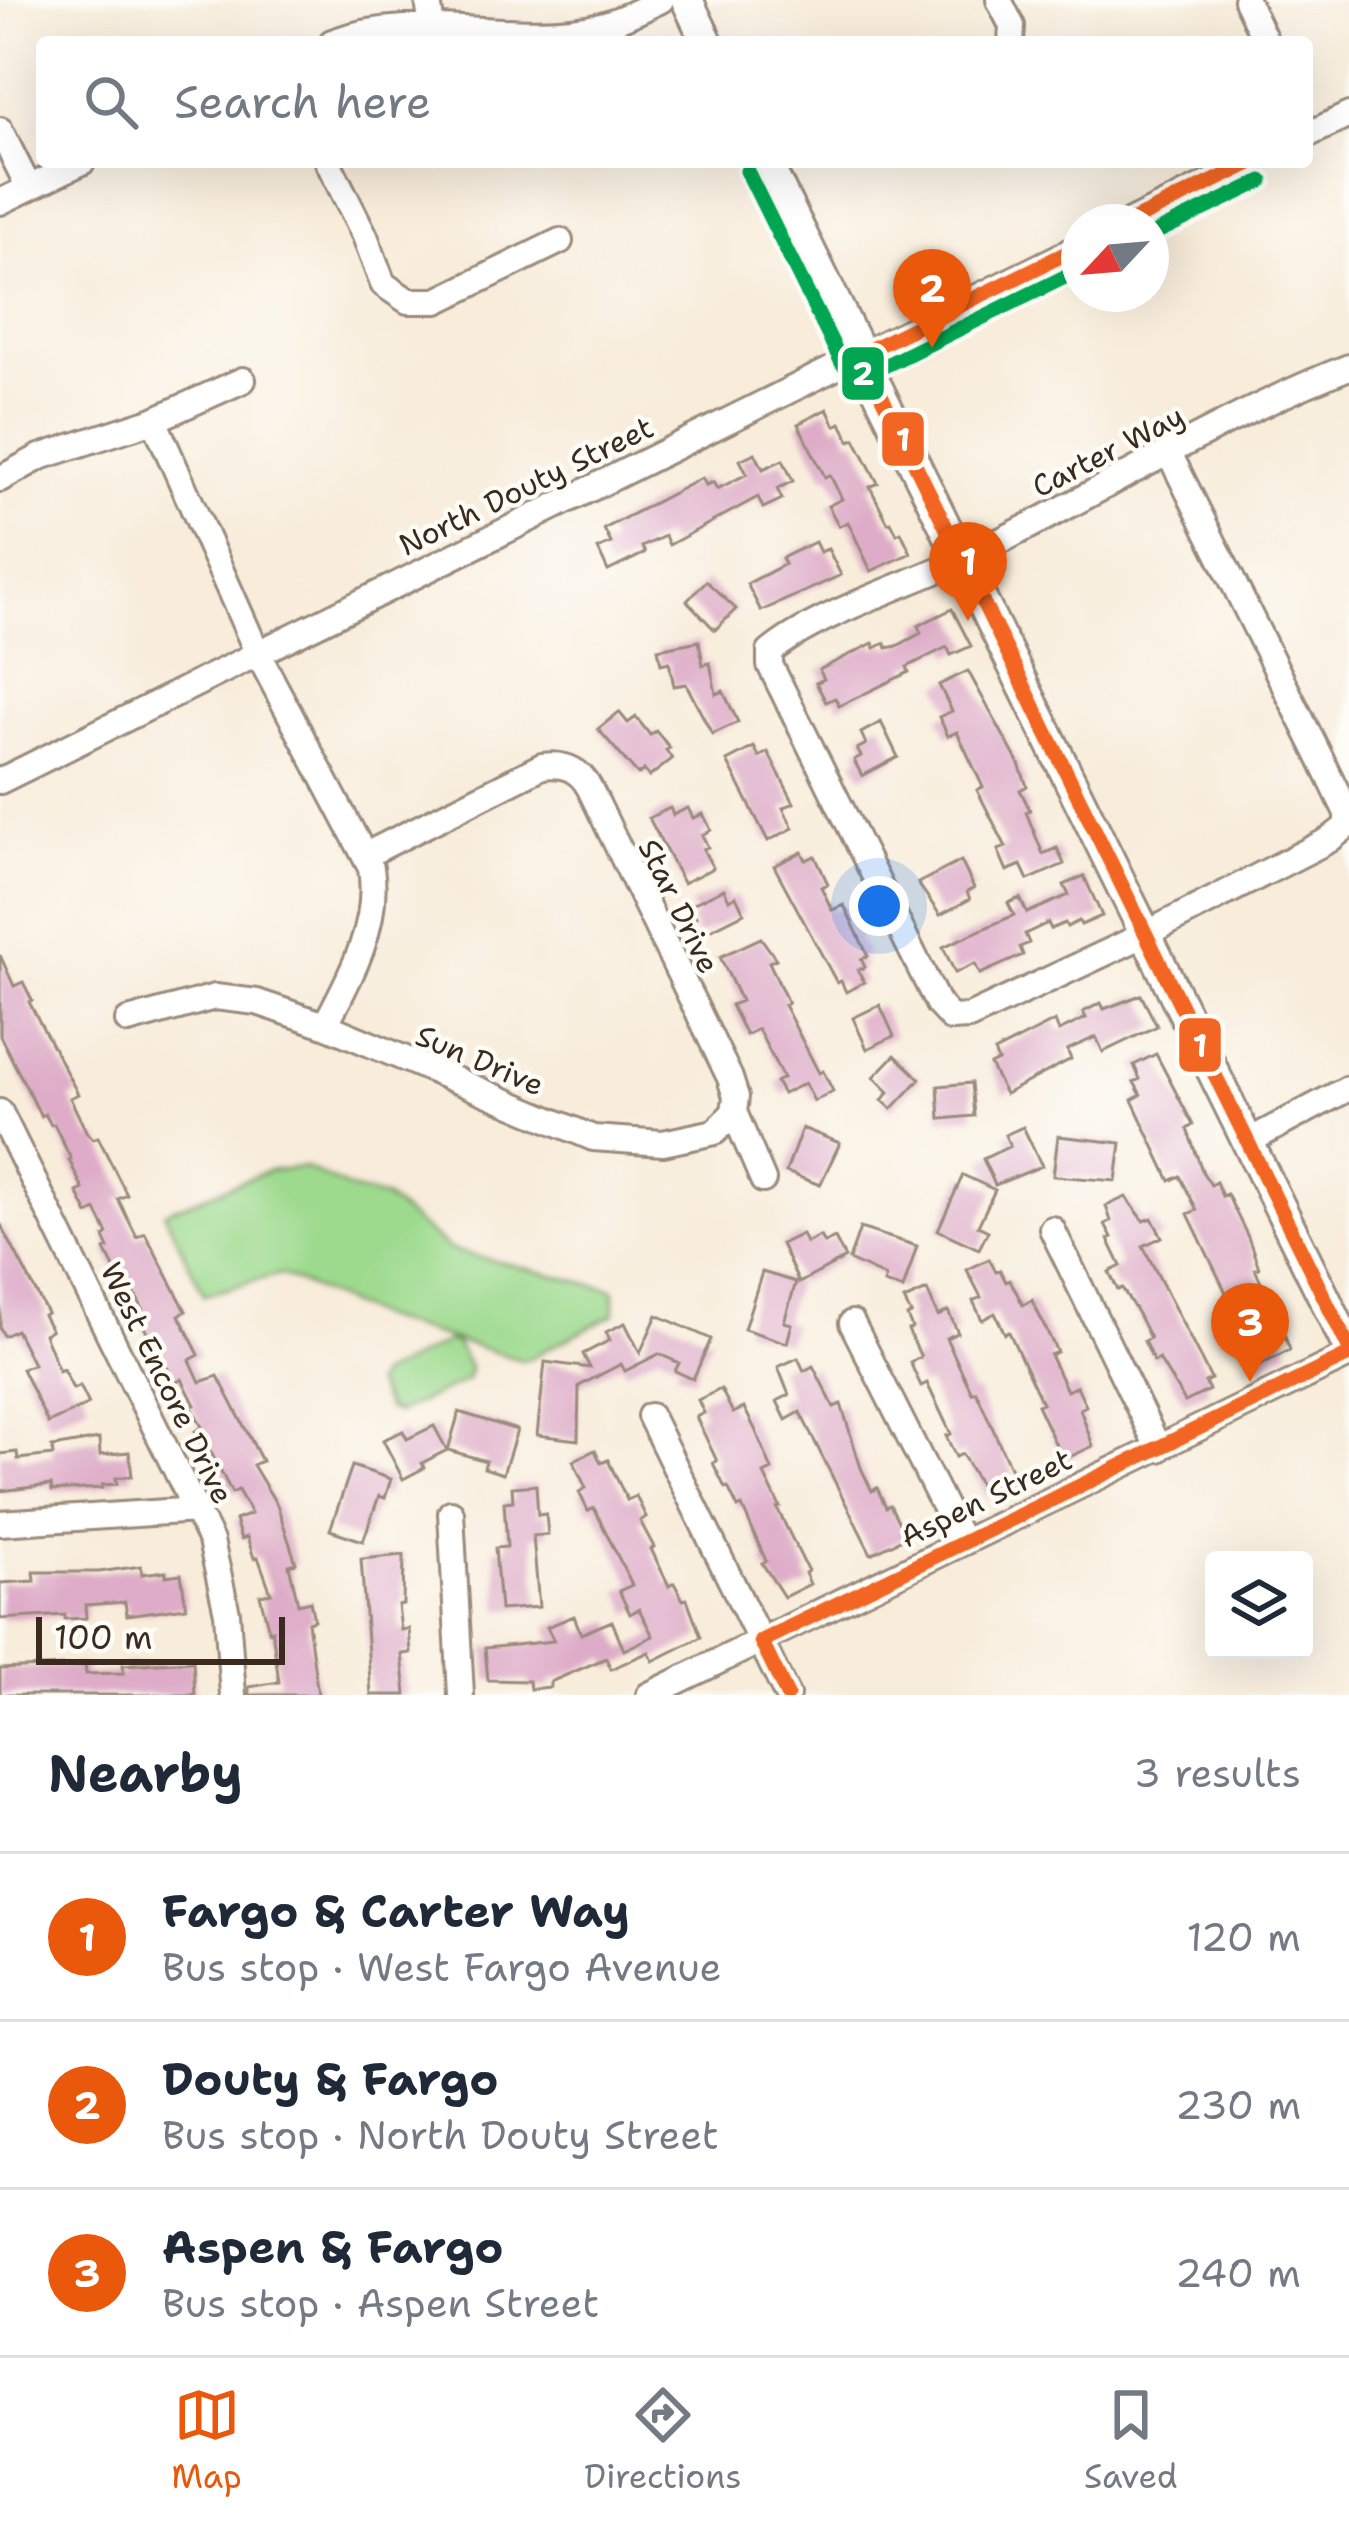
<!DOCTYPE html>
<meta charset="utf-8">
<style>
:root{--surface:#fff;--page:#f2f2f3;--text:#1f2937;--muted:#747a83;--line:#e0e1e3;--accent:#ea580c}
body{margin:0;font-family:"Shantell Sans",sans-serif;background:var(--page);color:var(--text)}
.controls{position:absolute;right:36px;bottom:36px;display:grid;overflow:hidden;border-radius:12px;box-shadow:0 12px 48px #0002}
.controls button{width:108px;height:108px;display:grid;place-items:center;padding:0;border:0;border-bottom:3px solid var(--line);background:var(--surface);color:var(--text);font:60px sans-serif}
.compass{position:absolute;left:1061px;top:204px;width:108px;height:108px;border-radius:50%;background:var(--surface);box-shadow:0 12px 48px #0002;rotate:244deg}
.scale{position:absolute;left:36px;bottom:30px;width:249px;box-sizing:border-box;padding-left:12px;border:6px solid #3b2a1e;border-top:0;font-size:33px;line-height:42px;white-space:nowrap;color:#3b2a1e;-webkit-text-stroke:9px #fdfcf7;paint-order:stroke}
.you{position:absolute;left:879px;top:906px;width:42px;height:42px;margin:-30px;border:9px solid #fff;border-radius:50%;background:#1a73e8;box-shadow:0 0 0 18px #1a73e833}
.badge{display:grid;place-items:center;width:78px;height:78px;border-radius:50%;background:var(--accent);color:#fff;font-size:39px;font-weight:700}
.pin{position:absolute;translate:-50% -99px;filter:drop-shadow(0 3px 6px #0008)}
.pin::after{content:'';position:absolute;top:63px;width:42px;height:36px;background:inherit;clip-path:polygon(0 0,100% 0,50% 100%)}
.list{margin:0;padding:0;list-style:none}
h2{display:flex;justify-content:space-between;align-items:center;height:156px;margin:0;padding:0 48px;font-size:51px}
h2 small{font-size:39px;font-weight:400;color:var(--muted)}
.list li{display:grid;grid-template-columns:78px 1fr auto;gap:36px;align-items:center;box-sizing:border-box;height:168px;padding:0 48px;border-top:3px solid var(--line)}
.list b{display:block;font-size:45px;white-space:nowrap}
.list p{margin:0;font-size:39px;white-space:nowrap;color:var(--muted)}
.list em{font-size:39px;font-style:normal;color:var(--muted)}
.icon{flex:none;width:66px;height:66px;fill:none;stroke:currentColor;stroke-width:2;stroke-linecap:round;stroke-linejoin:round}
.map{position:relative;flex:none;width:1349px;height:1695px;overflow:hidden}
.search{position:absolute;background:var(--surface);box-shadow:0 12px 48px #0002;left:36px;right:36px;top:36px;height:132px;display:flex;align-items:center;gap:30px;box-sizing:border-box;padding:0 42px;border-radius:12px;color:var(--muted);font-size:45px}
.sheet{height:660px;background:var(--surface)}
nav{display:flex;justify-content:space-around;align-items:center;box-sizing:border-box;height:168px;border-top:3px solid var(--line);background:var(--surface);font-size:33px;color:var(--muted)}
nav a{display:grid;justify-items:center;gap:6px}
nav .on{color:var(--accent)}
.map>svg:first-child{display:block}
</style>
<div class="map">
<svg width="1349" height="1695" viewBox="0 0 1349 1695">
<rect width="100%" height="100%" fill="#fdfcf7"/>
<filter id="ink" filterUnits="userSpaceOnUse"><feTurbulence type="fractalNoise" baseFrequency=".00833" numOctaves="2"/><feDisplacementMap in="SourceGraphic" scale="24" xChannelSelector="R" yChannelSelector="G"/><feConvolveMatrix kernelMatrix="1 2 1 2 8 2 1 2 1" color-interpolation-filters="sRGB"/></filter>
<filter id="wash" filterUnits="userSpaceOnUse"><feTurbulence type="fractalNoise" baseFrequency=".004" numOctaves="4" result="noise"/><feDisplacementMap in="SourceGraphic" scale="48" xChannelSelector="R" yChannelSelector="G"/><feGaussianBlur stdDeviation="2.7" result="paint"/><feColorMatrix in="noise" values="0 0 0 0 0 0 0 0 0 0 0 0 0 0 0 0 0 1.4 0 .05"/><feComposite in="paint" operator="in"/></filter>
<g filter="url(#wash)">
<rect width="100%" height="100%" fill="#f8ecda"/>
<path fill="#9dda8e" stroke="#6c8256" stroke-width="3" d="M 304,1167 L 350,1189 L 385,1198 L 451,1250 L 614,1290 L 614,1314 L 524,1361 L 377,1317 L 280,1274 L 204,1295 L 164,1212 L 268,1171 Z
M 448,1341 L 457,1344 L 470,1369 L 467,1380 L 397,1413 L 387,1409 L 375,1384 L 379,1376 Z"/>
<g id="blocks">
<path fill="#deacc8" d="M 827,409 L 835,426 L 841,423 L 850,441 L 855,439 L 878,483 L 870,487 L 888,523 L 891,522 L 897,534 L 901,532 L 911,553 L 871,571 L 848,522 L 839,526 L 828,506 L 842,499 L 830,475 L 825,477 L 798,424 Z
M 755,453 L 763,469 L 783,460 L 793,481 L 777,489 L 782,499 L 763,508 L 758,497 L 669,545 L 665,536 L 642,547 L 645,553 L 608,571 L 598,549 L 611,543 L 604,529 L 702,478 L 706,485 L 713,482 L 717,489 L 747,474 L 740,460 Z
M 815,542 L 820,552 L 828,549 L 841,575 L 761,611 L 747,584 L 785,564 L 782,558 Z
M 706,581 L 736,609 L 715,630 L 687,601 Z
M 952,609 L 971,646 L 951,655 L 947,647 L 907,667 L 909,672 L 839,706 L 835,698 L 826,702 L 816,683 L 824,679 L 819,670 L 873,643 L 875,648 L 885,643 L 887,648 L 897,646 L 921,633 L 918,626 Z
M 699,641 L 703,665 L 710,663 L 716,694 L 723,691 L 738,722 L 712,734 L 686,684 L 674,686 L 669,662 L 661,664 L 658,649 Z
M 968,671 L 1019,764 L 1027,786 L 1020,790 L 1030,810 L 1026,812 L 1043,854 L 1057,848 L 1064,864 L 1028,880 L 1021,865 L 1007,871 L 998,850 L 1006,847 L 977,790 L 983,787 L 957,732 L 948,736 L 939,717 L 952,711 L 939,685 Z
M 619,712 L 628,723 L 636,717 L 650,735 L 656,731 L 670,748 L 666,750 L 672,759 L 649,777 L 644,770 L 638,775 L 598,729 Z
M 881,722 L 898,757 L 862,776 L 854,760 L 861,756 L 857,749 L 866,744 L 861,733 Z
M 754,747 L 759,757 L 768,752 L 794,803 L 783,808 L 793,828 L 768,841 L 727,761 Z
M 670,808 L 673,815 L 688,808 L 693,818 L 703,814 L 711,830 L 702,835 L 708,847 L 703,849 L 713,868 L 683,883 L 649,818 Z
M 802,852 L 806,860 L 815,856 L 828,884 L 821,887 L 832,910 L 844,905 L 868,956 L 861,959 L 865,967 L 858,970 L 864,982 L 846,992 L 841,981 L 837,983 L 774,866 Z
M 961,861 L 974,888 L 967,892 L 970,899 L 940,915 L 918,883 Z
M 1084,876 L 1102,916 L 1081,925 L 1079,921 L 1067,927 L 1065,923 L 1051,929 L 1048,923 L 1025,934 L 1029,943 L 1020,947 L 1023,955 L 980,974 L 975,964 L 955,973 L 943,947 L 1014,915 L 1008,903 L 1020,898 L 1027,913 L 1069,895 L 1064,885 Z
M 724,889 L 729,900 L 736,896 L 744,913 L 698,936 L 691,920 L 696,917 L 690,905 Z
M 761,938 L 776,959 L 769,962 L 788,1003 L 784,1005 L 819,1073 L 823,1071 L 833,1091 L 814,1101 L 805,1083 L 783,1094 L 776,1082 L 783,1078 L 758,1029 L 746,1035 L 731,1005 L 741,1001 L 720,957 Z
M 0,955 L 14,986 L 23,982 L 32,1000 L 29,1002 L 78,1094 L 70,1098 L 87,1133 L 93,1139 L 98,1137 L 127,1195 L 118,1199 L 137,1237 L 145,1233 L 186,1311 L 179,1315 L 199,1355 L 190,1360 L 200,1382 L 218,1376 L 262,1461 L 253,1465 L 277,1505 L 296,1563 L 289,1565 L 298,1604 L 310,1601 L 314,1620 L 308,1622 L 318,1695 L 249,1695 L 249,1687 L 279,1682 L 272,1630 L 269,1631 L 260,1595 L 271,1593 L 258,1557 L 254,1558 L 247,1537 L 241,1539 L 235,1520 L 251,1514 L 238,1490 L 232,1493 L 208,1447 L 204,1449 L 195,1431 L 202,1427 L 191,1406 L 195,1405 L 182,1379 L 175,1383 L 162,1357 L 159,1358 L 137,1312 L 143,1309 L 122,1269 L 116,1272 L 105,1250 L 109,1248 L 104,1237 L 108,1234 L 96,1210 L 88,1214 L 77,1192 L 83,1189 L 69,1160 L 71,1159 L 54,1124 L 51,1125 L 45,1114 L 41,1116 L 0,1036 Z
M 1141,995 L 1157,1026 L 1103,1052 L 1096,1037 L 1067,1050 L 1071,1059 L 1005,1094 L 990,1065 L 998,1061 L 994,1052 L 1055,1021 L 1059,1031 L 1086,1018 L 1083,1012 L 1101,1003 L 1104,1009 Z
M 880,1005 L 894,1036 L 867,1049 L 853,1018 Z
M 1156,1054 L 1193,1125 L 1187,1129 L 1203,1173 L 1211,1185 L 1216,1182 L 1222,1196 L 1227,1194 L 1248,1237 L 1259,1268 L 1255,1269 L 1267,1295 L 1274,1291 L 1283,1309 L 1276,1312 L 1290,1350 L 1261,1365 L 1188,1214 L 1197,1210 L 1180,1176 L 1170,1181 L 1132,1100 L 1141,1095 L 1134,1082 L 1140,1079 L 1134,1065 Z
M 895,1055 L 920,1079 L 892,1109 L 882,1100 L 889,1092 L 874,1077 Z
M 971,1083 L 974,1116 L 940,1119 L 938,1086 Z
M 1023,1127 L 1042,1166 L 995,1185 L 983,1159 L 1010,1146 L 1005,1135 Z
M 802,1128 L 840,1143 L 820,1185 L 786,1172 Z
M 1058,1136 L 1121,1143 L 1116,1181 L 1053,1176 Z
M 963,1175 L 995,1190 L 978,1226 L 988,1231 L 979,1249 L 938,1230 Z
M 1126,1197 L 1144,1221 L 1152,1218 L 1162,1237 L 1143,1246 L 1211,1379 L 1205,1382 L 1209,1390 L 1185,1402 L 1159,1359 L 1154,1362 L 1144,1341 L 1150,1338 L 1138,1314 L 1122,1288 L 1118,1290 L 1109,1272 L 1121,1266 L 1108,1239 L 1112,1237 L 1105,1224 L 1111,1221 L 1106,1206 Z
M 0,1223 L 47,1313 L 43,1315 L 51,1330 L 44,1334 L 59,1371 L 63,1369 L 73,1389 L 80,1386 L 89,1404 L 48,1423 L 22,1369 L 33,1364 L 16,1330 L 4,1336 L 0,1328 Z
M 860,1228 L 917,1246 L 903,1289 L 884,1283 L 886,1277 L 849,1260 Z
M 802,1234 L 806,1243 L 820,1236 L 824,1243 L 835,1238 L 845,1258 L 799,1283 L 781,1244 Z
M 989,1259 L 996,1272 L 1000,1270 L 1006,1282 L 1010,1280 L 1023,1305 L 1032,1300 L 1057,1352 L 1050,1355 L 1067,1391 L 1077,1386 L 1086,1406 L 1080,1409 L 1093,1446 L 1063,1460 L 1037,1405 L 1042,1403 L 1009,1332 L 1005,1334 L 995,1313 L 982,1320 L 973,1301 L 981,1297 L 967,1270 Z
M 762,1272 L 796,1282 L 784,1322 L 792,1324 L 787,1343 L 744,1329 Z
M 927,1290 L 938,1316 L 948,1311 L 958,1333 L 946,1338 L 972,1393 L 976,1391 L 1013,1474 L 1008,1477 L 1012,1485 L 987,1497 L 962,1454 L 956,1457 L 946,1436 L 951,1434 L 927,1383 L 921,1386 L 910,1362 L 921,1357 L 908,1330 L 912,1328 L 907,1316 L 911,1314 L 904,1300 Z
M 657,1315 L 711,1339 L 693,1379 L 675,1371 L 679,1363 L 659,1354 L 625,1371 L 621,1364 L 579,1386 L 578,1440 L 537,1435 L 545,1362 L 590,1368 L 583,1354 L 610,1340 L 606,1332 L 625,1323 L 640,1353 Z
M 798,1358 L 804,1371 L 813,1366 L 834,1407 L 841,1404 L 861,1468 L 872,1491 L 877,1488 L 886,1507 L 890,1505 L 906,1537 L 871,1554 L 800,1412 L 786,1420 L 777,1401 L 789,1395 L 778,1367 Z
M 721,1389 L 733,1413 L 744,1408 L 755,1429 L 772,1470 L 764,1474 L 780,1507 L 777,1508 L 808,1571 L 805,1573 L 810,1584 L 784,1597 L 762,1563 L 766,1561 L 742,1506 L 738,1508 L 728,1487 L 725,1488 L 713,1463 L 717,1461 L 696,1417 L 704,1413 L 698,1400 Z
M 459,1412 L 517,1430 L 503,1474 L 484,1468 L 486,1461 L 448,1450 Z
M 434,1426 L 447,1450 L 422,1463 L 424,1468 L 403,1479 L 383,1440 L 403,1431 L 407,1439 Z
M 99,1439 L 100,1455 L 129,1452 L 132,1476 L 116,1478 L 117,1484 L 102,1485 L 102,1488 L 52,1491 L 51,1485 L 0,1491 L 0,1454 L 17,1452 L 18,1459 L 53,1455 L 52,1447 Z
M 595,1450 L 601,1463 L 608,1460 L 627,1500 L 636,1496 L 646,1517 L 640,1521 L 654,1547 L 651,1549 L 669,1586 L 674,1583 L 683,1600 L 687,1599 L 701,1637 L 653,1661 L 649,1652 L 611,1669 L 606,1658 L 550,1682 L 550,1687 L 530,1689 L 529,1681 L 488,1680 L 485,1648 L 554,1641 L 547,1627 L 574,1616 L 581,1634 L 612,1621 L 624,1650 L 653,1636 L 639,1609 L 630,1614 L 619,1591 L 632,1585 L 594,1508 L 588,1511 L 579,1492 L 586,1488 L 573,1461 Z
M 352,1466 L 391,1479 L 385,1498 L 379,1496 L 363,1541 L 330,1530 Z
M 536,1485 L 538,1515 L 546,1514 L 548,1535 L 533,1536 L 539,1607 L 500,1610 L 495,1548 L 507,1547 L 504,1502 L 513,1501 L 512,1487 Z
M 404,1555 L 403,1604 L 398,1605 L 401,1630 L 409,1629 L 411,1653 L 402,1654 L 406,1695 L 371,1695 L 361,1559 Z
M 141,1566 L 142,1574 L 166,1571 L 166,1576 L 181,1574 L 186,1607 L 127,1615 L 125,1602 L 85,1605 L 86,1618 L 65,1619 L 65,1615 L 0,1619 L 0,1583 L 35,1581 L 34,1572 L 99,1572 Z
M 193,1661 L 195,1695 L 0,1695 L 0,1669 L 85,1665 L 86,1674 L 124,1673 L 123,1665 Z"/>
</g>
</g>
<g filter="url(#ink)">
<use href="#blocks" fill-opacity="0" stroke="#9a8b7c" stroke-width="3"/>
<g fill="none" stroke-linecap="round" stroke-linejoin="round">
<defs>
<path id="minor" d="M 428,0 L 432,29
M 999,0 L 1012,26 L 1011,42
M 1246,0 L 1266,42
M 332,42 C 418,9 513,46 601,25 C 622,20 642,9 661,0
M 0,130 L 29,188
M 1307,135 L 1349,115
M 328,162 L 365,236 L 383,284 L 408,301 L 437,301 L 560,241
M 0,202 L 82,162
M 1130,222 L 1253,162
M 154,420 L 257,652 L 371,868 C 380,924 350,978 325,1025
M 1169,453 L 1318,753 L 1347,813 L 1347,826 L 1329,840 L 1146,934 L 969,1017 L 951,1018 L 938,1004 L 770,665 L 770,652 C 814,615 907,585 961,560 C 1091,499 1215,419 1349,367
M 0,479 L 40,457 L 154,420 L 243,380
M 0,781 L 1079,247
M 366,855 L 542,766 C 563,763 578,768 589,787 L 730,1078 L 736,1097 L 734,1112 L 763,1180
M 128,1021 L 215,997 L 257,1002 L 325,1025 L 593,1138 L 663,1143 L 715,1132 L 734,1112
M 0,1112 L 211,1541 L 227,1613 L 233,1695
M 1249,1141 L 1349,1088
M 1052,1229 L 1159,1449
M 852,1323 L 962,1542
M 650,1416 L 787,1695
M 451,1513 L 461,1695
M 0,1523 L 197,1510
M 649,1695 L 1349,1355"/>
<path id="major" d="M 687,0 L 707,42
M 766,162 L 1349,1348"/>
</defs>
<use href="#minor" stroke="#9a8b7c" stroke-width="30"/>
<use href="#major" stroke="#9a8b7c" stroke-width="36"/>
<use href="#minor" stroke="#fff" stroke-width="24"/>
<use href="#major" stroke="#fff" stroke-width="30"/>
<defs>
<path id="bus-1" d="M 1130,222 L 1253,162
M 1079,247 L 861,354 L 1349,1348
M 787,1695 L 761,1641 L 1349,1355"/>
<path id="bus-2" d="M 747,171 L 842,363 L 854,374 L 870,373 L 1079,270
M 1151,235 L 1262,181"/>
</defs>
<use href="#bus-1" stroke="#fdfcf7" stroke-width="24"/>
<use href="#bus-2" stroke="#fdfcf7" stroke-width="24"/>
<use href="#bus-1" stroke="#f26522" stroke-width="15"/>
<use href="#bus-2" stroke="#00a651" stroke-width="15"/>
</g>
</g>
<g text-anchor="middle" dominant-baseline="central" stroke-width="9" stroke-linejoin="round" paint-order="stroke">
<g font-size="30" fill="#3b2a1e" stroke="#fdfcf7">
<text transform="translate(1108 451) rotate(-27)">Carter Way</text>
<text transform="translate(526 486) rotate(-26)">North Douty Street</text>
<text transform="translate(679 906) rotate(64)">Star Drive</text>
<text transform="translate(480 1060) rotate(23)">Sun Drive</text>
<text transform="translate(167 1383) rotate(64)">West Encore Drive</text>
<text transform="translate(986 1498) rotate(-26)">Aspen Street</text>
</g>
</g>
<g stroke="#fdfcf7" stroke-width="4.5">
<rect x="840" y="345" width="46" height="57" rx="12" fill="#00a651"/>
<rect x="880" y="410" width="46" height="58" rx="12" fill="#f26522"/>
<rect x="1177" y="1016" width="46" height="58" rx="12" fill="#f26522"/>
</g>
<g font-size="33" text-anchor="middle" font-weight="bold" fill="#fff">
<text x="863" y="385">2</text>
<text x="903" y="451">1</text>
<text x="1200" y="1057">1</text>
</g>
</svg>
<div class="controls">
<button><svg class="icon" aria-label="layers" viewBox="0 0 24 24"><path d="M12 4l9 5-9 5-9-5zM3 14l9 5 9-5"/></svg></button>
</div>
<svg class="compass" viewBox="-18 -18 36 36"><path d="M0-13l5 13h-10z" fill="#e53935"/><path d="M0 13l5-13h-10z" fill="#747a83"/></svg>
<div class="scale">100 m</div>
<div class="you"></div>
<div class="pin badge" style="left:968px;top:621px">1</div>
<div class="pin badge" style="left:932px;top:348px">2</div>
<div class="pin badge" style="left:1250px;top:1382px">3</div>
<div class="search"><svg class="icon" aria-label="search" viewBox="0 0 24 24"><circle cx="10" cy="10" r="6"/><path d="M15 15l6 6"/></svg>Search here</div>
</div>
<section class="sheet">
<h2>Nearby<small>3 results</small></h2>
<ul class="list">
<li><span class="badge">1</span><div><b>Fargo &amp; Carter Way</b><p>Bus stop · West Fargo Avenue</p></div><em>120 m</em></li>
<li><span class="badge">2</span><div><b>Douty &amp; Fargo</b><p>Bus stop · North Douty Street</p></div><em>230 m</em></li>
<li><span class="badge">3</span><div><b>Aspen &amp; Fargo</b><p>Bus stop · Aspen Street</p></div><em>240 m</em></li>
</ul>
</section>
<nav>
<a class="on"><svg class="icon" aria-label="map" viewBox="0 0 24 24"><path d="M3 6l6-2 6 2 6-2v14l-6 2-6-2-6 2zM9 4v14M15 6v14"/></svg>Map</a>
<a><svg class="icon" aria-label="directions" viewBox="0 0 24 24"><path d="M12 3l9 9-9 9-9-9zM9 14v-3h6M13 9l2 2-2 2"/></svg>Directions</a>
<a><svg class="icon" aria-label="saved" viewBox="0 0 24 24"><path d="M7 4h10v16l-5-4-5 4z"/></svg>Saved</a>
</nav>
